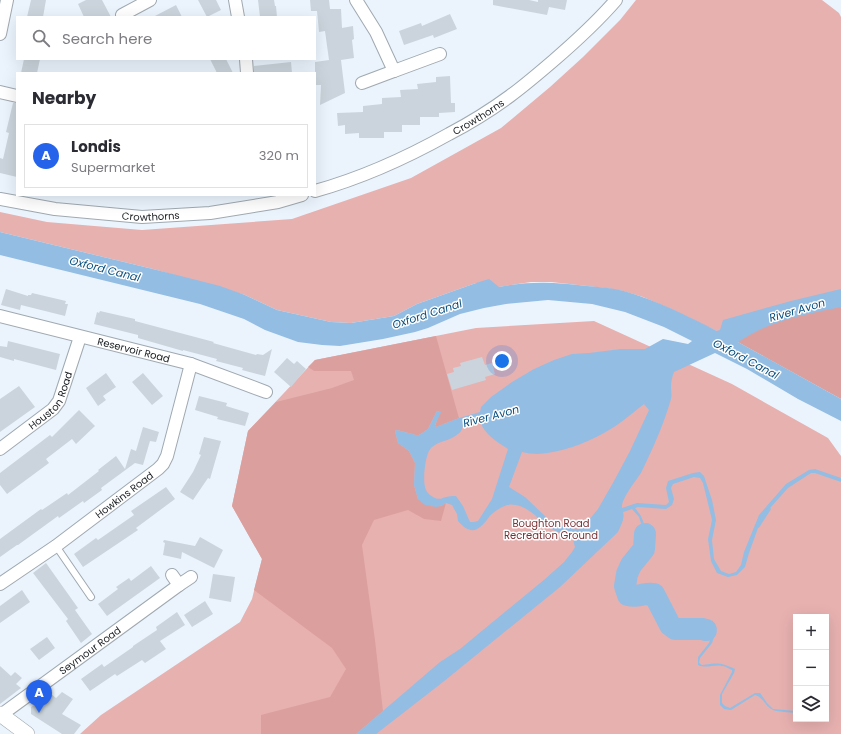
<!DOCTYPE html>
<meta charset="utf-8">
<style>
:root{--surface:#fff;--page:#f2f2f3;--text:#2b2b33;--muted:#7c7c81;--line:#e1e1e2;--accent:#2563eb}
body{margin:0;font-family:Poppins,sans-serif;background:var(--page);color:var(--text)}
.controls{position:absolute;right:12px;bottom:12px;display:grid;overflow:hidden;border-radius:0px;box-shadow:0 4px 16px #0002}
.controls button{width:36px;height:36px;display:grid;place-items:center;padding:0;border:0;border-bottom:1px solid var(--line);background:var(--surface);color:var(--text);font:20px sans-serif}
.you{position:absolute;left:502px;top:361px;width:14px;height:14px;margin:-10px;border:3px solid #fff;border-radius:50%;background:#1a73e8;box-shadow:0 0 0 6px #1a73e833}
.badge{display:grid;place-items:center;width:26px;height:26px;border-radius:50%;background:var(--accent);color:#fff;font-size:13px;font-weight:700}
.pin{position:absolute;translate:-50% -33px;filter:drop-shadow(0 1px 2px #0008)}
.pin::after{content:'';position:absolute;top:21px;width:14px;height:12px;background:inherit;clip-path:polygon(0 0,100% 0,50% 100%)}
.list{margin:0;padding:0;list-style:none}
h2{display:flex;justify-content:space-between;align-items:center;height:52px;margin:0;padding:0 16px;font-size:17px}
h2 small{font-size:13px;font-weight:400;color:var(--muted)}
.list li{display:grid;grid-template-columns:26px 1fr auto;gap:12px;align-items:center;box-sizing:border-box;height:64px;margin:0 8px 8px;padding:0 8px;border:1px solid var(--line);border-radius:0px}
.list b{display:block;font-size:15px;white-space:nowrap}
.list p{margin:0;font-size:13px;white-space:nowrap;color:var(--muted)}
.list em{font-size:13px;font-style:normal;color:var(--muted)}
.icon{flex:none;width:22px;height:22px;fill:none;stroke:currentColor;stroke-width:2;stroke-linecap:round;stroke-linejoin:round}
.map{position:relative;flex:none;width:841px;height:734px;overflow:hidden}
.search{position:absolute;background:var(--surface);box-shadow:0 4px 16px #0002;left:16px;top:16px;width:300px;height:44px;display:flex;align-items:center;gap:10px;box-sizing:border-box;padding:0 14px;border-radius:0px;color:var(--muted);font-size:15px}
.panel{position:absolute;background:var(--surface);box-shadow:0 4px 16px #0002;left:16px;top:72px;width:300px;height:124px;border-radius:0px}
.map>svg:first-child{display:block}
</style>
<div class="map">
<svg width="841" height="734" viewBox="0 0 841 734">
<rect width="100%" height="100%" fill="#ebf4fd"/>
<path fill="#e7b1b0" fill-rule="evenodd" d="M 636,0 L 822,0 L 839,13 L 841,17 L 841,298 L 725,335 L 671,309 L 643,297 L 623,291 L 605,288 L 551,282 L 531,282 L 499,287 L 476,283 L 417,304 L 394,316 L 351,323 L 331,322 L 277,310 L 245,295 L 153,269 L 0,232 L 0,212 L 47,222 L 142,230 L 292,219 L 411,178 L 501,128 L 550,87 L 583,57 L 620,20 Z
M 594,321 L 732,384 L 828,438 L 841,456 L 841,734 L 80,734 L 101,715 L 240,622 L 252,599 L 262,559 L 232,506 L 248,431 L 315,360 L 476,328 ZM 796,617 L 826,617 L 826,719 L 796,719 Z"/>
<path fill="#dba09e" d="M 841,298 L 841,399 L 725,335 Z
M 436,336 L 459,418 L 436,427 L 435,426 L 440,412 L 437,411 L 428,429 L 419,435 L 416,435 L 397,430 L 395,431 L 398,443 L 409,451 L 415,463 L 414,485 L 418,499 L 441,506 L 446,503 L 441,521 L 424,519 L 408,510 L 374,520 L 362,545 L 375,640 L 383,711 L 356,734 L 261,734 L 261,715 L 330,697 L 346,669 L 332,648 L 254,590 L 262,559 L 232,506 L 248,431 L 276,402 L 332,388 L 354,380 L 351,371 L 314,371 L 308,367 L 315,360 Z"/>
<path fill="#93bde3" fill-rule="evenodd" d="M 0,232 L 153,269 L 220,286 L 245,295 L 277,310 L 331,322 L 351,323 L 394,316 L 417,304 L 476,283 L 489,279 L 499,287 C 528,281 557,282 587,286 C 599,287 612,288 624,291 C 656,300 688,316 717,331 L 720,330 L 723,320 L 791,301 L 841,289 L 841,307 C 816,312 790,317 766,327 C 756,331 747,337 738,342 L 841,399 L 841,421 L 798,399 L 747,369 L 715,353 L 674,372 C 672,377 671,382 671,387 C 671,391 672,395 671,399 C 664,424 653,448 642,471 C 637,480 621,498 622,508 L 637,503 L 666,505 L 669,502 L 666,488 L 668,481 L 693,473 L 700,472 L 704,476 L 712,500 L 716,520 L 712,540 L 714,559 L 721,571 L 729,574 L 736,572 L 741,565 L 744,552 L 759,515 L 786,484 L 809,470 L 815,469 L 841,478 L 841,482 L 815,473 L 811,473 L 788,488 L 762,517 L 749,553 L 745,567 L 737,575 L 728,577 L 717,573 L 711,561 L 708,539 L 712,520 L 703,483 L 700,478 L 694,477 L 673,484 L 671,488 L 674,499 L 672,505 L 666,509 L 638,507 L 635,508 L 641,516 L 646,529 L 645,548 L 626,578 L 626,586 L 629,593 L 635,594 L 648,590 L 655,593 L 670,622 L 677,627 L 697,627 L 709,629 L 714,637 L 712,643 L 700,658 L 699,663 L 702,665 C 718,663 720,662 735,669 L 734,673 L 722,694 L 722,703 L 725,706 L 730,708 L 755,693 L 760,693 L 767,703 L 773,709 L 796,711 L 796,713 C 790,712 778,712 773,710 C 765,706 763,697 755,695 L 731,710 L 724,709 L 720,705 L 720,695 L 732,672 L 732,670 C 729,669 726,666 722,666 C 714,664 706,669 698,665 L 698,657 L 709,643 L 711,637 L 707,631 L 697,630 L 677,630 L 668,624 L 653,595 L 649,594 L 635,597 L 629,596 L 624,586 L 624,578 L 642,548 L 643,529 L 639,517 L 632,509 L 623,512 C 625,519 621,525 618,532 L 560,587 L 443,682 L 376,734 L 356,734 L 440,662 L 460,649 L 545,579 L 564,562 L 572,552 L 575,547 L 573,540 L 570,537 C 562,534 548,528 542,523 C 539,521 538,518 536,516 C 528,509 518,503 507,505 C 501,507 493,512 489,517 C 479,531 471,536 458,521 L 457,514 L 452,505 L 446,503 L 441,506 L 436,507 L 431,506 L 425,505 L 418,499 L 414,485 L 415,463 L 409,451 L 398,443 L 395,431 L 397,430 L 416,435 L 419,435 L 428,429 L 437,411 L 441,412 L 435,425 L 436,427 L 459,418 L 480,412 L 481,407 L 491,397 L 512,382 L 534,369 L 554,360 L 572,354 L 589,353 L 621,349 L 645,349 L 663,339 L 688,344 L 692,341 L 664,327 L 625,312 L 592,304 L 548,300 L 506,304 L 484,308 L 460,314 L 428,328 L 415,332 L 383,339 L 340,346 L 322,345 L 298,342 L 265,330 L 244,319 L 200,304 L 0,255 ZM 644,404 L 649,410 L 630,451 L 614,481 L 598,509 L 584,526 L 578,529 L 570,528 L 556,524 L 547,518 L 525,497 L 509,487 L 522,452 C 527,453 532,454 537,454 C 560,453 584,444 604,433 C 619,425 631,414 644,404 ZM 480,421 C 484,434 497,442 508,449 L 492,499 L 478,521 L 474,522 L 470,522 L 463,506 L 456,496 C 453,496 449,496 446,497 C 442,498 440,500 435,498 C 431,496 427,493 426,490 C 422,482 425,454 431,448 C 438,441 450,441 458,434 C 462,432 462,427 464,424 Z"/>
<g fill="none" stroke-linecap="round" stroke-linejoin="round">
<path stroke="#93bde3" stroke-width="3.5" d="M 758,526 L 769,509"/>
<path stroke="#93bde3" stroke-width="22" d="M 645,534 L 644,549 L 631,565 L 627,574 L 625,586 L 628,595 C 632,596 636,596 641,595 C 646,594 649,593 654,594 L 670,625 L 675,629 L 702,629 L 706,630"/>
</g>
<path fill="#cbd4dc" d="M 31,0 L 46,0 L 43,17 L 27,17 Z
M 86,0 L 102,0 L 111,17 L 84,17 L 78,4 Z
M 198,0 L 216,0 L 221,10 L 207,17 Z
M 258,0 L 274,0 L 275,6 L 276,6 L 277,17 L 260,17 Z
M 310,0 L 329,0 L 330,9 L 341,9 L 342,28 L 353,26 L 354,39 L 352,40 L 354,58 L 341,60 L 345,93 L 320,105 L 321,85 L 315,85 L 315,62 L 329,60 L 325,31 L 319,32 L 317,11 L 311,11 Z
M 493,0 L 529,0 L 538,2 L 538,0 L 567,0 L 565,10 L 549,7 L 547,15 L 493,5 Z
M 176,5 L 182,17 L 153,17 Z
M 450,14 L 457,29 L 434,38 L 433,35 L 404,45 L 399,31 L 421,23 L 422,26 Z
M 24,59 L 40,59 L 37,73 L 21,73 Z
M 210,59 L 226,59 L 233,73 L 217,73 Z
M 291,62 L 292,73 L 254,73 L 254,66 Z
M 450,76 L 451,103 L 455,103 L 455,112 L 439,113 L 439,117 L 420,117 L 420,125 L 402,125 L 402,132 L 384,132 L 384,138 L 359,138 L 359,133 L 345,134 L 345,125 L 338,126 L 337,113 L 363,112 L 363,106 L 382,104 L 382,98 L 401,97 L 400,90 L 418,89 L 417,84 L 436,82 L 436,77 Z
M 13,103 L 17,103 L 17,177 L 0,173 L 0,158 L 3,159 L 9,133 L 6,132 Z
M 6,289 L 28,296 L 28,295 L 31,295 L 32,293 L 66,301 L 65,304 L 68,304 L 65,316 L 21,305 L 20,310 L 1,305 Z
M 100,311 L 135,319 L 135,321 L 214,342 L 213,343 L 256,355 L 257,354 L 263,355 L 272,349 L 265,376 L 242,370 L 243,368 L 216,361 L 217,359 L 183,350 L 183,351 L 138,338 L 138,335 L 94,324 L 97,312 L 99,313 Z
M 8,341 L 60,354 L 56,370 L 14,359 L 14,361 L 0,357 L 0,346 L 7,347 Z
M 482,357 L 485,365 L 492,363 L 495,374 L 485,377 L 486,380 L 452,390 L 447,374 L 454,372 L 453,368 L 461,366 L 460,363 Z
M 287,358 L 294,364 L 297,361 L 306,369 L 291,387 L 274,372 Z
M 106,373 L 116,387 L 103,396 L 106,400 L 98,406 L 86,388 Z
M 143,373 L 163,396 L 152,405 L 132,382 Z
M 19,386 L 35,407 L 0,432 L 0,399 Z
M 199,396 L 227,403 L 226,406 L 249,413 L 245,426 L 217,419 L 218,417 L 195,410 Z
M 79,410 L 95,426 L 76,444 L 72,439 L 46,459 L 49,463 L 7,494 L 0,485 L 0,473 L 50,435 L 52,437 Z
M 143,427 L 159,432 L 156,442 L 150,441 L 143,465 L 135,463 L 101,488 L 102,490 L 84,503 L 83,501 L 59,518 L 58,516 L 18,545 L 17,545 L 0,557 L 0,539 L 41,509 L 42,510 L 67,493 L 68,495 L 99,471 L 98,470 L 116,456 L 125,469 L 131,449 L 136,451 Z
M 204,437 L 221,441 L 210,479 L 208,478 L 193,500 L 180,492 L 193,472 L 201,455 L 199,454 Z
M 166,487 L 175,499 L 136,528 L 138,530 L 83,567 L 74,554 L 96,538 L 98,540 L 134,515 L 131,511 Z
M 200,537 L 223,550 L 214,568 L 182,552 L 181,559 L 163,555 L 165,543 L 163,542 L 164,540 L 195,546 Z
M 46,563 L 78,608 L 75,610 L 92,634 L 81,643 L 66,621 L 68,619 L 33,573 Z
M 151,566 L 160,578 L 107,616 L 98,604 L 118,589 L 116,587 L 129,578 L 131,581 Z
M 213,574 L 235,577 L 231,602 L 209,598 Z
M 22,590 L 30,602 L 0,623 L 0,606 Z
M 205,601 L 213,614 L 192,627 L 184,615 Z
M 177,612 L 185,625 L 160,641 L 166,649 L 145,663 L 142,660 L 117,676 L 115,674 L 90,691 L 81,679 L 102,664 L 104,667 L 133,647 L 133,646 L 157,630 L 156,627 Z
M 47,637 L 55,648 L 39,660 L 30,649 Z
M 0,666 L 11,676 L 15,672 L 22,678 L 16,684 L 21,688 L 0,704 Z
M 62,692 L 73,699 L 62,714 L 81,725 L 74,734 L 62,734 L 31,714 L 31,707 L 51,694 L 56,698 Z"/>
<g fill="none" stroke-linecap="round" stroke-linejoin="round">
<defs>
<path id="service" d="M 56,546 L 91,597"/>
<g id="minor">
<path d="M 235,0 L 238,17"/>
<path d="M 356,0 L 376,32 L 394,71 L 440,54"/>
<path d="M 122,15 L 150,0"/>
<path d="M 0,34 L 7,0"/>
<path d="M 246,59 L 247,73"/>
<path d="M 362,83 L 394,71"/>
<path d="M 0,92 L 17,96"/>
<path id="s1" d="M 315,191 C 362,178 406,158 449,134 C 470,123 491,110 510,96 C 525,85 539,73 553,61 C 575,42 597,22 616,0"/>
<path id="s2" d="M 0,199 L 55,209 L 142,217 L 210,213 L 278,202 L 302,195"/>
<path id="s3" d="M 0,316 L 191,364 L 266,392"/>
<path id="s4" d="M 0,449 L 53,409 L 59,401 L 80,337"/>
<path d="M 172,575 L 179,585"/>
<path id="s5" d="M 0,584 L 56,546 L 158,469 L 163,464 L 167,456 L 191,364"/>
<path id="s6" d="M 1,715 L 179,585 L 191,577"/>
</g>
<path id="tertiary" d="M 0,714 L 27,734"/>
</defs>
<use href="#service" stroke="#a0a9b0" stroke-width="8"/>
<use href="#minor" stroke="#a0a9b0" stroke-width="14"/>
<use href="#tertiary" stroke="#a0a9b0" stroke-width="16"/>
<use href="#service" stroke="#fff" stroke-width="6"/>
<use href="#minor" stroke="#fff" stroke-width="12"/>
<use href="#tertiary" stroke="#fff" stroke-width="15"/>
</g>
<g text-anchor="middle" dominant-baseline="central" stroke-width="3" stroke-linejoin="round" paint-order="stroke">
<g font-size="10" fill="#191d20" stroke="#fff">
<text stroke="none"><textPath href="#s1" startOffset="180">Crowthorns</textPath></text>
<text stroke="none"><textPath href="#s2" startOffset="152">Crowthorns</textPath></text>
<text stroke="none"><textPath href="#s3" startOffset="138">Reservoir Road</textPath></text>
<text stroke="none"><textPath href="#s4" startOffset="72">Houston Road</textPath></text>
<text stroke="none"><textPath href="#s5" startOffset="153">Howkins Road</textPath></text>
<text stroke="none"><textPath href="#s6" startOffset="110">Seymour Road</textPath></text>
</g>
<g font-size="10" fill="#793134" stroke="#fff">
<text x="551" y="523">Boughton Road<tspan x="551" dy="12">Recreation Ground</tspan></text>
</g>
<g font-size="11" font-style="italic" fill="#0a4f7f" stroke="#fff">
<text transform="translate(105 269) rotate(14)">Oxford Canal</text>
<text transform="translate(797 310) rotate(-16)">River Avon</text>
<text transform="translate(427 314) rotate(-18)">Oxford Canal</text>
<text transform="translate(746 359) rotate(28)">Oxford Canal</text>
<text transform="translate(491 416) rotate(-15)">River Avon</text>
</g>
</g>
</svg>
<div class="controls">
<button>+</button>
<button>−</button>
<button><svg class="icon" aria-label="layers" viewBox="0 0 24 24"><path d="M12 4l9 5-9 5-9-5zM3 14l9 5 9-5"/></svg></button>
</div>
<div class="you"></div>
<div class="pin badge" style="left:39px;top:713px">A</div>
<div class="search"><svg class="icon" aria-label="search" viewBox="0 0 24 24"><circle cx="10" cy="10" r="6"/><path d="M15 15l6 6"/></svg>Search here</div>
<section class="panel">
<h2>Nearby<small></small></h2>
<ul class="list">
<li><span class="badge">A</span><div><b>Londis</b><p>Supermarket</p></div><em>320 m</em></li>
</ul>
</section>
</div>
